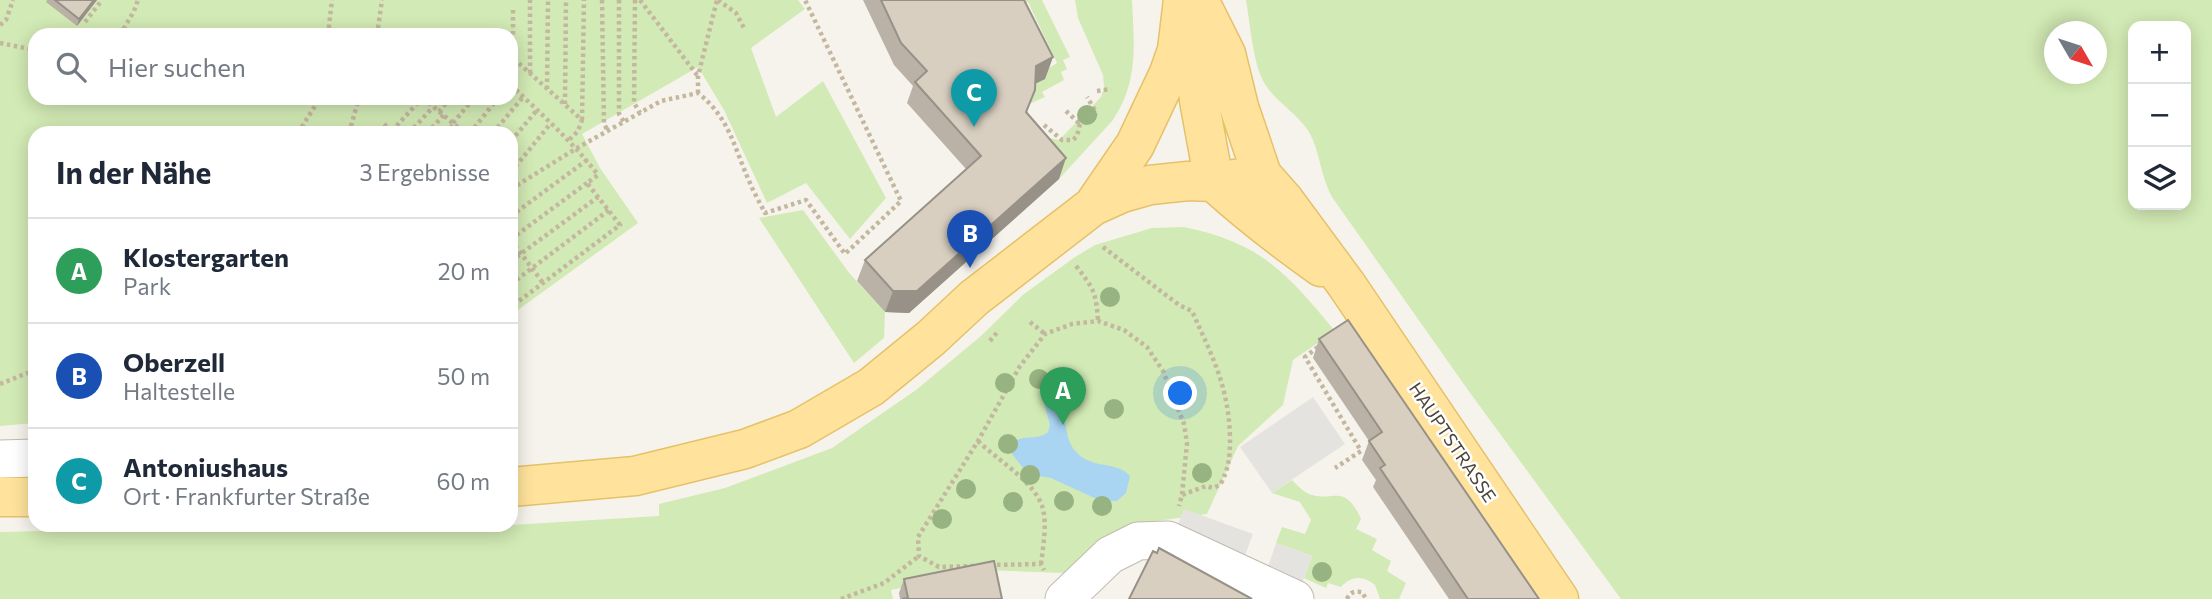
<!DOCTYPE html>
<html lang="de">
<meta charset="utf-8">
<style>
:root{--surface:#fff;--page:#f6f6f7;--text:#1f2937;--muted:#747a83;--line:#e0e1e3;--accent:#fc3f1d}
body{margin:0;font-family:Commissioner,sans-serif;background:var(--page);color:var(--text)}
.controls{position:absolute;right:21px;top:21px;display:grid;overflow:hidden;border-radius:14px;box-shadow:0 4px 18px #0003}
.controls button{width:63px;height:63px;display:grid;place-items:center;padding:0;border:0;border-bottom:2px solid var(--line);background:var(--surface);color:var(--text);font:35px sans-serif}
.compass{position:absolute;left:2044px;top:21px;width:63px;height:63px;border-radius:50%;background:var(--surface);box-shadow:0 4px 18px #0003;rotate:129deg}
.you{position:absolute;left:1181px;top:394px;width:24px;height:24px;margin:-18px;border:5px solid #fff;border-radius:50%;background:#1a73e8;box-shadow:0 0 0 10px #1a73e833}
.badge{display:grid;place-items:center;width:46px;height:46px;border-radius:50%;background:var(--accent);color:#fff;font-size:23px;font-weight:700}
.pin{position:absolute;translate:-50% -58px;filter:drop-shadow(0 2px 4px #0008)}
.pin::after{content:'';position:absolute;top:37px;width:24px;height:21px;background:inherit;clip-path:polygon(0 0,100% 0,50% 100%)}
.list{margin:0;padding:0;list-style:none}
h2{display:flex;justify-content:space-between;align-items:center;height:91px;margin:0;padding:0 28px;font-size:30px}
h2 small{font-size:23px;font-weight:400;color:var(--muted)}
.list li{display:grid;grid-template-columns:46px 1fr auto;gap:21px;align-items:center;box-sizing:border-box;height:105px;padding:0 28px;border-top:2px solid var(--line)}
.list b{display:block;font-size:26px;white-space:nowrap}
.list p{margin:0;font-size:23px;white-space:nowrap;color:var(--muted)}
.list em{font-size:23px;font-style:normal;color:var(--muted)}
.icon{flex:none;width:38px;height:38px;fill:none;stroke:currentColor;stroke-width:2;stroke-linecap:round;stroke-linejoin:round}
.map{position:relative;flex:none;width:2212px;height:599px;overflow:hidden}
.search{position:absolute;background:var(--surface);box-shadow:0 4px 18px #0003;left:28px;top:28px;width:490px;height:77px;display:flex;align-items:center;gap:18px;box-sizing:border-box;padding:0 24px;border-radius:21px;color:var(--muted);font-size:26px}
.panel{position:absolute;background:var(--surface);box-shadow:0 4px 18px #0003;left:28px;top:126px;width:490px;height:406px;border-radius:21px}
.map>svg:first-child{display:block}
</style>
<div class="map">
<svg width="2212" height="599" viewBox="0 0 2212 599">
<rect width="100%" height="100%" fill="#f6f3ec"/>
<path fill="#d2eab5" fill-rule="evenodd" d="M 0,0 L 798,0 L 805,9 L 751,48 L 776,117 L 823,81 L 886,198 L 850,239 L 806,183 L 767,203 L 724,110 L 698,67 L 582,134 L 600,168 L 638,223 L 511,315 L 511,133 L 35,133 L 35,423 L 0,426 ZM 35,35 L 511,35 L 511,98 L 35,98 Z
M 1012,0 L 1042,0 L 1070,57 L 1063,60 L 1067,69 L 1061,72 L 1064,80 L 1042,92 L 1045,97 L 1027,105 L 1024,89 L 1042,72 L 1057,63 L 1028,2 L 1016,8 Z
M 1075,0 L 1132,0 C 1134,45 1139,80 1113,120 L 1059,179 L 1017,131 L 1059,140 L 1101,97 L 1104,87 L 1103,75 L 1078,18 Z
M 1246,0 L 2212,0 L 2212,599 L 1621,599 L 1468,390 L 1332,197 C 1320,175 1320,151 1309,132 C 1297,113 1276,102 1265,84 C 1253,66 1250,22 1246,0 ZM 2133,26 L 2186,26 L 2186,205 L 2133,205 ZM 2054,32 L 2096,32 L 2096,74 L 2054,74 Z
M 803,210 L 850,274 L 885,312 L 884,338 L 854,363 L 759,218 Z
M 1184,227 C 1261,243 1286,272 1335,331 L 1293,360 L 1283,405 L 1238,446 L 1207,514 L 1157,521 L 1106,535 L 1064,573 L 986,570 L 891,590 L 893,599 L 0,599 L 0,532 L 257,526 L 511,525 L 659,516 L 659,504 L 725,488 L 832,448 L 916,390 L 981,336 L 1024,294 L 1075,257 L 1095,245 L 1152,228 Z
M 1292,480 C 1296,484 1301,489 1305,492 C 1331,506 1343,479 1361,519 L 1356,529 L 1377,539 L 1372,550 L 1391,561 L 1387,571 L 1406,583 L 1399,599 L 1380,599 L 1375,585 C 1363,575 1351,576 1341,587 L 1328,583 L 1326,588 L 1304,578 L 1312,556 L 1276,543 L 1282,527 L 1305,534 L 1311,520 L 1300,502 L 1272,493 Z"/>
<path fill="#e5e3e0" d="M 1313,397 L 1345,444 L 1272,493 L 1240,447 Z
M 1184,509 L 1253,534 L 1243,561 L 1174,535 Z
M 1276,543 L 1312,556 L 1302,583 L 1267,570 Z"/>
<path fill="#a9d4f2" d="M 1054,373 L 1060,377 L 1062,384 C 1069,416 1056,454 1099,464 C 1110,466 1122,467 1130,476 L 1126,493 L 1117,501 L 1101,501 L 1051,478 L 1033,475 L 1024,469 L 1012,454 L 1014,442 C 1024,434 1038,441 1048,432 L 1050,425 L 1042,396 L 1047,376 Z"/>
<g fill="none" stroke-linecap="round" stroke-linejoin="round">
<defs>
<path id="minor" d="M 0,459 L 35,458
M 1064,599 L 1110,555 L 1138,541 L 1168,540 L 1295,599"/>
<path id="major" d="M 1199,0 L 1226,54 L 1239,107 L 1262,175 L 1284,200 L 1346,284 L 1559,599
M 1191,26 L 1199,100 L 1214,182
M 1214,182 C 1248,213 1283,240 1321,267
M 1093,206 L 1135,145 L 1169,73 L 1177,50 L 1183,0
M 511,487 L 635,476 L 745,449 L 799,429 L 871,387 L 931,338 L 974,298 L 1093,206 L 1122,193 L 1150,185 L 1188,181 L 1214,182 L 1262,175
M 0,497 L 35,497"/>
</defs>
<use href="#minor" stroke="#c2bbae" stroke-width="39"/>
<use href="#major" stroke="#e6c16a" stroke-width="41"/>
<path stroke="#c4b79f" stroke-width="4.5" stroke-dasharray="3.5 3.5" stroke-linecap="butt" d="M 602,0 L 604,124 L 608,131
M 619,0 L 619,114 L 624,122
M 635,0 L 634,103 L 640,113
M 640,0 L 697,75
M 718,0 L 736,13 L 744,28
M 513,10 L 513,58 L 582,120 L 578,131 L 569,140
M 85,22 L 102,0
M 0,25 L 6,20 L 13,0
M 120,35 L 134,11 L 138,0
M 328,35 L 332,0
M 377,35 L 382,0
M 451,35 L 454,31 L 458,35
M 0,43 L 35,50
M 530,73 L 530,0
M 511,85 C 541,114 572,141 598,175 L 587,183 L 620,225 L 511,307
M 547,89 L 548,0
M 1097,91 L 1111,89
M 698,93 L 698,76 L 717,0
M 423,98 L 461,130
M 565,104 L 566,0
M 1066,111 L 1080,124
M 439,112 L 450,98
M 582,120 L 584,0
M 453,123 L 474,98
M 384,124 L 393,132
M 1044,125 L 1062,140 L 1073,140 L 1077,136 L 1080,124 L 1094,119 L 1096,112 L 1087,97
M 392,131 L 422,98
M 298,133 L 320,98
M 349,133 L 359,98
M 409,133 L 433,107
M 427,133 L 444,115
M 446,133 L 454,124
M 470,133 L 498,98
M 493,133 L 523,97
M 511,141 L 537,110
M 511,172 L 551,123
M 511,189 L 577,148 L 661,101 L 698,93 C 730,118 734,148 750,183 C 754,193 760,203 765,213 L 806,200 L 845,254 L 901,201 L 805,0
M 511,216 L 587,160
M 511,239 L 587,183
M 511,240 L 543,283
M 1103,247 L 1179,305 L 1192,311 C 1212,356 1229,387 1230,438 C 1230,456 1229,469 1220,485 L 1213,488 L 1206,486 L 1182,495
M 511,261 L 598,197
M 1076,266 C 1094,289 1096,292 1098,321
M 511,284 L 609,210
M 1030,322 L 1045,334
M 990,341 L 999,330
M 1318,347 L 1305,357 L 1361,451 L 1335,468
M 0,384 L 35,370
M 978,441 C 997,460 1036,482 1043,509 C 1047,526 1043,547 1041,564
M 990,565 L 1041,564 L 1044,570
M 974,566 L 939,567 L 919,556 L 918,537 L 978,441 L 1020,366 L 1045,334 L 1072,324 L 1098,321 L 1124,330 L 1147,347 L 1163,371 L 1184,424 L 1187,443 L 1182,495 L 1179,506
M 841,599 L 884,583 L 919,556
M 1347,599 C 1350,592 1354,591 1362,592 L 1366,599"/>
<use href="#minor" stroke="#fff" stroke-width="37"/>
<use href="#major" stroke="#ffe39c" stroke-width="38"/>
</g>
<g fill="#97b381">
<circle cx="1087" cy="115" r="10"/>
<circle cx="1110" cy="297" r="10"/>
<circle cx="1039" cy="379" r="10"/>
<circle cx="1005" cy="383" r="10"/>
<circle cx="1114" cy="409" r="10"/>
<circle cx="1008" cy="444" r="10"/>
<circle cx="1202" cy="473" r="10"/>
<circle cx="1030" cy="475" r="10"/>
<circle cx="966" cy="489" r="10"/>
<circle cx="1064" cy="501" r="10"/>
<circle cx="1013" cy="502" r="10"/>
<circle cx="1102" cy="506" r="10"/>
<circle cx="942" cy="519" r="10"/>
<circle cx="1322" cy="572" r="10"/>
</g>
<path fill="#bab2a6" d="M 47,0 L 97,0 L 77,26 L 46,2 Z
M 863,0 L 1024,0 L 1053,57 L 1045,79 L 1035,84 L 1027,112 L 1059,179 L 909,313 L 885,312 L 857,281 L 865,260 L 966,169 L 907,103 L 913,86 L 894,65 Z
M 1319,339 L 1539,599 L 1449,599 L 1373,487 L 1376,480 L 1362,460 L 1369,441 L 1313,358 Z
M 904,579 L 1002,599 L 900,599 L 899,593 Z"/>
<path fill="#979187" d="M 94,0 L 97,0 L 77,26 L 79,19 Z
M 1053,57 L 1045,79 L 1028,87 L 1036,66 Z
M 1066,158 L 1059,179 L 909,313 L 885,312 L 893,291 Z"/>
<path fill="#d8cfc1" stroke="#979187" stroke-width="2" d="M 55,0 L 94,0 L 79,19 Z
M 881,0 L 1024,0 L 1053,57 L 1036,66 L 1035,90 L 1026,112 L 1066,158 L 917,291 L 893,291 L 865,260 L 981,156 L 915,82 L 927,71 L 901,43 Z
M 1348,320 L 1539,599 L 1468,599 L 1380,468 L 1385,465 L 1369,441 L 1382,432 L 1319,339 Z
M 1159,548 L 1252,599 L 1129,599 L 1153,551 L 1157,553 Z
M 994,561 L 1002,599 L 902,599 L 908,598 L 904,579 Z"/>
<g text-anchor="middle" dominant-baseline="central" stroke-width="5" stroke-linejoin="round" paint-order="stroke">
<g font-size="18" fill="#4b4439" stroke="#fff">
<text transform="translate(1453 442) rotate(56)">HAUPTSTRASSE</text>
</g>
</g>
</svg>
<div class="controls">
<button>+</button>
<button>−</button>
<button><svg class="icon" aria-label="layers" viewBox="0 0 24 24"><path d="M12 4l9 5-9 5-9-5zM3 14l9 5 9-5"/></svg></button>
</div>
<svg class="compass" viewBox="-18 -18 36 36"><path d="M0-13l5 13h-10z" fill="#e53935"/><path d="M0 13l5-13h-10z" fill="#747a83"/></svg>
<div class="you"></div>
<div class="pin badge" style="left:1063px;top:425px;background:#2e9e5b">A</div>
<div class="pin badge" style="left:970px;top:268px;background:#1a4fb4">B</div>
<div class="pin badge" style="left:974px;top:127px;background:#0f9aa8">C</div>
<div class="search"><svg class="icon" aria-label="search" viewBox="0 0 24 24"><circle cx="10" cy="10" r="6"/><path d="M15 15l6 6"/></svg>Hier suchen</div>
<section class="panel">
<h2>In der Nähe<small>3 Ergebnisse</small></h2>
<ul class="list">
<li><span class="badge" style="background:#2e9e5b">A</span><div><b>Klostergarten</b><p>Park</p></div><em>20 m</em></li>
<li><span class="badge" style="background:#1a4fb4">B</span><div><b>Oberzell</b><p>Haltestelle</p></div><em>50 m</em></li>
<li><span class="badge" style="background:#0f9aa8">C</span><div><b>Antoniushaus</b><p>Ort · Frankfurter Straße</p></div><em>60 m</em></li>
</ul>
</section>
</div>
